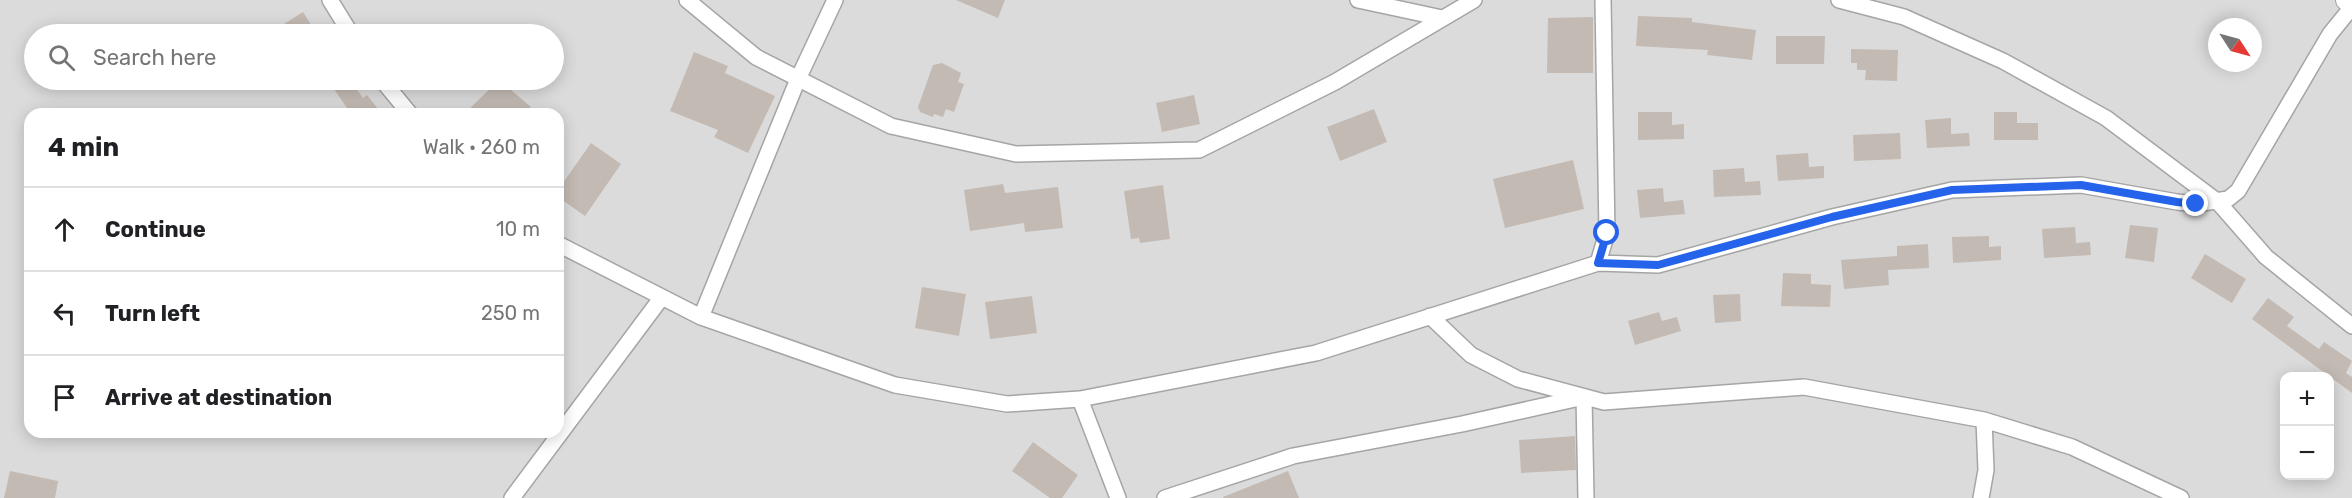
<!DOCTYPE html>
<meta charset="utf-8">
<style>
:root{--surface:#fff;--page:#f6f6f6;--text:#202124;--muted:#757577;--line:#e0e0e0}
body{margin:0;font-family:Rubik,sans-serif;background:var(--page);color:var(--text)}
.controls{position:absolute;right:18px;bottom:18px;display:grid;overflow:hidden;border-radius:12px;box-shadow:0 3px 15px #0003}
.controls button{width:54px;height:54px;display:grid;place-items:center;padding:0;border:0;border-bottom:2px solid var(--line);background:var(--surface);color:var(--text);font:30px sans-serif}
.compass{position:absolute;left:2208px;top:18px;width:54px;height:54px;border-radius:50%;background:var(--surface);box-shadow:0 3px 15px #0003;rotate:126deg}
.stop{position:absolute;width:18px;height:18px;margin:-14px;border:4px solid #2563eb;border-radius:50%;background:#fff}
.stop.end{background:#2563eb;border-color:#fff;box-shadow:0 2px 6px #0008}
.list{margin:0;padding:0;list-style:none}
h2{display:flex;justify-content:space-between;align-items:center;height:78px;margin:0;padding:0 24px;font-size:26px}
h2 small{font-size:20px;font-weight:400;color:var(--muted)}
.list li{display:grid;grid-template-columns:39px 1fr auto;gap:18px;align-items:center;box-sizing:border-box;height:84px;padding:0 24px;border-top:2px solid var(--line)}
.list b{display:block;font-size:22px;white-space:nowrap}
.list em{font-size:20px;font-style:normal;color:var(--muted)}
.icon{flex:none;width:33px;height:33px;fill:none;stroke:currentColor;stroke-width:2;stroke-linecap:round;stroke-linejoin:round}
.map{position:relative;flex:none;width:2352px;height:498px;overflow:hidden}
.search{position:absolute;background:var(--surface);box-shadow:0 3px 15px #0003;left:24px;top:24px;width:540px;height:66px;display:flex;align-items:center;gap:15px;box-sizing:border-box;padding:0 21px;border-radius:33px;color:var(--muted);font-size:22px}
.panel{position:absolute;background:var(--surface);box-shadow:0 3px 15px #0003;left:24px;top:108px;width:540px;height:330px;border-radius:18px}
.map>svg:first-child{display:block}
</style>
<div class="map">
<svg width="2352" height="498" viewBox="0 0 2352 498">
<rect width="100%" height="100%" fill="#efeae4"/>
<path fill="#dcdbdb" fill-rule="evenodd" d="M 0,0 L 2352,0 L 2352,498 L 0,498 ZM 2217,27 L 2253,27 L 2253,63 L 2217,63 ZM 34,34 L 554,34 L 554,80 L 34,80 ZM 30,114 L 558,114 L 558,432 L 30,432 ZM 2284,376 L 2330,376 L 2330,476 L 2284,476 Z"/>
<path fill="#c3bab3" d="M 956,0 L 1005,0 L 998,18 Z
M 303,12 L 317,34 L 268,34 Z
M 1638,16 L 1692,18 L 1692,22 L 1756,30 L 1752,60 L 1707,55 L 1708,50 L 1636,46 Z
M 1593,17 L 1593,73 L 1547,73 L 1548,18 Z
M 1776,36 L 1825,36 L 1824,64 L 1776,64 Z
M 1851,49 L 1898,50 L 1897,81 L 1865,80 L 1866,70 L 1857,70 L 1857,63 L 1851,63 Z
M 694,52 L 728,66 L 725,73 L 775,96 L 748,153 L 714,137 L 718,130 L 670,111 Z
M 942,63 L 961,73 L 958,82 L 964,84 L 954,112 L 946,109 L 943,117 L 934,114 L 933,117 L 920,112 L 918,107 L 933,65 Z
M 328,80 L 350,80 L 363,98 L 367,95 L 382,114 L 351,114 Z
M 499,80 L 531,107 L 523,114 L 464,114 Z
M 1194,95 L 1200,124 L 1162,132 L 1156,103 Z
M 1374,109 L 1387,142 L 1340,161 L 1327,127 Z
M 1638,112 L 1672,112 L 1672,125 L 1684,124 L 1684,139 L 1638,140 Z
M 1994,112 L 2017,112 L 2017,123 L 2038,123 L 2038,140 L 1994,140 Z
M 1951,118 L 1951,134 L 1969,133 L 1970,146 L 1927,148 L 1925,120 Z
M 1900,133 L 1901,159 L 1854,161 L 1853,135 Z
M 591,143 L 621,164 L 585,216 L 558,197 L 558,190 Z
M 1808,153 L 1809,167 L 1824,166 L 1824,178 L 1778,181 L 1776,155 Z
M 1573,160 L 1584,209 L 1505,228 L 1493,179 Z
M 1744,168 L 1745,182 L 1760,181 L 1761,195 L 1714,197 L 1713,170 Z
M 1003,184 L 1005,193 L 1058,187 L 1063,228 L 1025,232 L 1024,223 L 970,231 L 964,190 Z
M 1163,185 L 1170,239 L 1140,243 L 1139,238 L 1131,239 L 1124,191 Z
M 1663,188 L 1664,202 L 1683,200 L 1685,214 L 1640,218 L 1637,190 Z
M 2130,225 L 2158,228 L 2154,262 L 2125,258 Z
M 2075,227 L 2076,243 L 2090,242 L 2091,255 L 2044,258 L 2042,229 Z
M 1989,236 L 1989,247 L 2001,246 L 2001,260 L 1953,263 L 1952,237 Z
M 1928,244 L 1929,268 L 1888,270 L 1889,285 L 1844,289 L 1841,260 L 1897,256 L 1897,246 Z
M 2205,254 L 2246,279 L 2232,303 L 2191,278 Z
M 1783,273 L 1811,274 L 1811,284 L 1831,285 L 1830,307 L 1781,306 Z
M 922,287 L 966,294 L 959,336 L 915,328 Z
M 1740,294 L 1741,321 L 1715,323 L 1713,295 Z
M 1032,296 L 1037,333 L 990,339 L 985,302 Z
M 2268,298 L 2294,317 L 2287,326 L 2319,349 L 2324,342 L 2352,361 L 2346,373 L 2352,377 L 2352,393 L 2252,319 Z
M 1659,312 L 1662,321 L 1677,317 L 1681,331 L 1635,345 L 1628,321 Z
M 1575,436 L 1576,470 L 1521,473 L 1519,440 Z
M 1033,442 L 1078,475 L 1062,498 L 1050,498 L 1012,471 Z
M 10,471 L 58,481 L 55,498 L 4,498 Z
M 1288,471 L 1299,498 L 1223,498 L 1223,497 Z"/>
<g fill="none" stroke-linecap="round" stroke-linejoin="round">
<defs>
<path id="minor" d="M 330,0 L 351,34
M 687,0 L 756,57 L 891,126 L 1016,154 L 1199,150 L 1335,82 L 1474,0
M 1358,0 L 1442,18
M 1839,0 L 1904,17 L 2003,61 L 2106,118 L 2218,202 L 2266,257 L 2352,326
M 382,80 L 410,114
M 558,244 L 701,317 L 895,385 L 1007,404 L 1080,399 L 1316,353 L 1598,263 L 1658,265 L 1832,217 L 1952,190 L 2081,185 L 2177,202 L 2196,204 L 2228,199 L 2238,191 L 2330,34 L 2352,7
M 1598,263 L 1607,233 L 1603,0
M 1430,316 L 1471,355 L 1518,379 L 1604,402 L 1804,387 L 1984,420 L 2072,447 L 2181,498
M 701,317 L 798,79 L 835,0
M 1080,399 L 1118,498
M 512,498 L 662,297
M 1165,498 L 1293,456 L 1462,424 L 1584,397 L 1586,498
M 1981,498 L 1986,470 L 1984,420"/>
<path id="tertiary" d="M 2346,0 L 2352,5"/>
</defs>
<use href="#minor" stroke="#a5a5a5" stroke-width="18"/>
<use href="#tertiary" stroke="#a5a5a5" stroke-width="22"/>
<use href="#minor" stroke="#fff" stroke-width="15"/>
<use href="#tertiary" stroke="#fff" stroke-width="20"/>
</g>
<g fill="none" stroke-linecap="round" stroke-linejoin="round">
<path stroke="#2563eb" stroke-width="8" d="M 1607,233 L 1598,263 L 1658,265 L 1832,217 L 1952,190 L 2081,185 L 2177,202 L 2196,204"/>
</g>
</svg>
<div class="controls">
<button>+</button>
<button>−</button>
</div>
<svg class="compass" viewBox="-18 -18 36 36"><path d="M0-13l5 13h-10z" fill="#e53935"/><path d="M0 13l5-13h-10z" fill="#757577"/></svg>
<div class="stop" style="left:1607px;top:233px"></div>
<div class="stop end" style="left:2196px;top:204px"></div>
<div class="search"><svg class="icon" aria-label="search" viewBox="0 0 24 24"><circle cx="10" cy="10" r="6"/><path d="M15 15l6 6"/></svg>Search here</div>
<section class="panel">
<h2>4 min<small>Walk · 260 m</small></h2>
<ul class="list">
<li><svg class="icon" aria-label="ahead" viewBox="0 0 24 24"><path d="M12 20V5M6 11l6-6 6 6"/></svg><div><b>Continue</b></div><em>10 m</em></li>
<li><svg class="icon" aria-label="left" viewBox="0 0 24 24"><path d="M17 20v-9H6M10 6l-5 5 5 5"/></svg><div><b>Turn left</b></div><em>250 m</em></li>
<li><svg class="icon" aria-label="arrive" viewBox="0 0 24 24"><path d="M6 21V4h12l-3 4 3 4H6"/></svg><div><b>Arrive at destination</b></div></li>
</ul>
</section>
</div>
